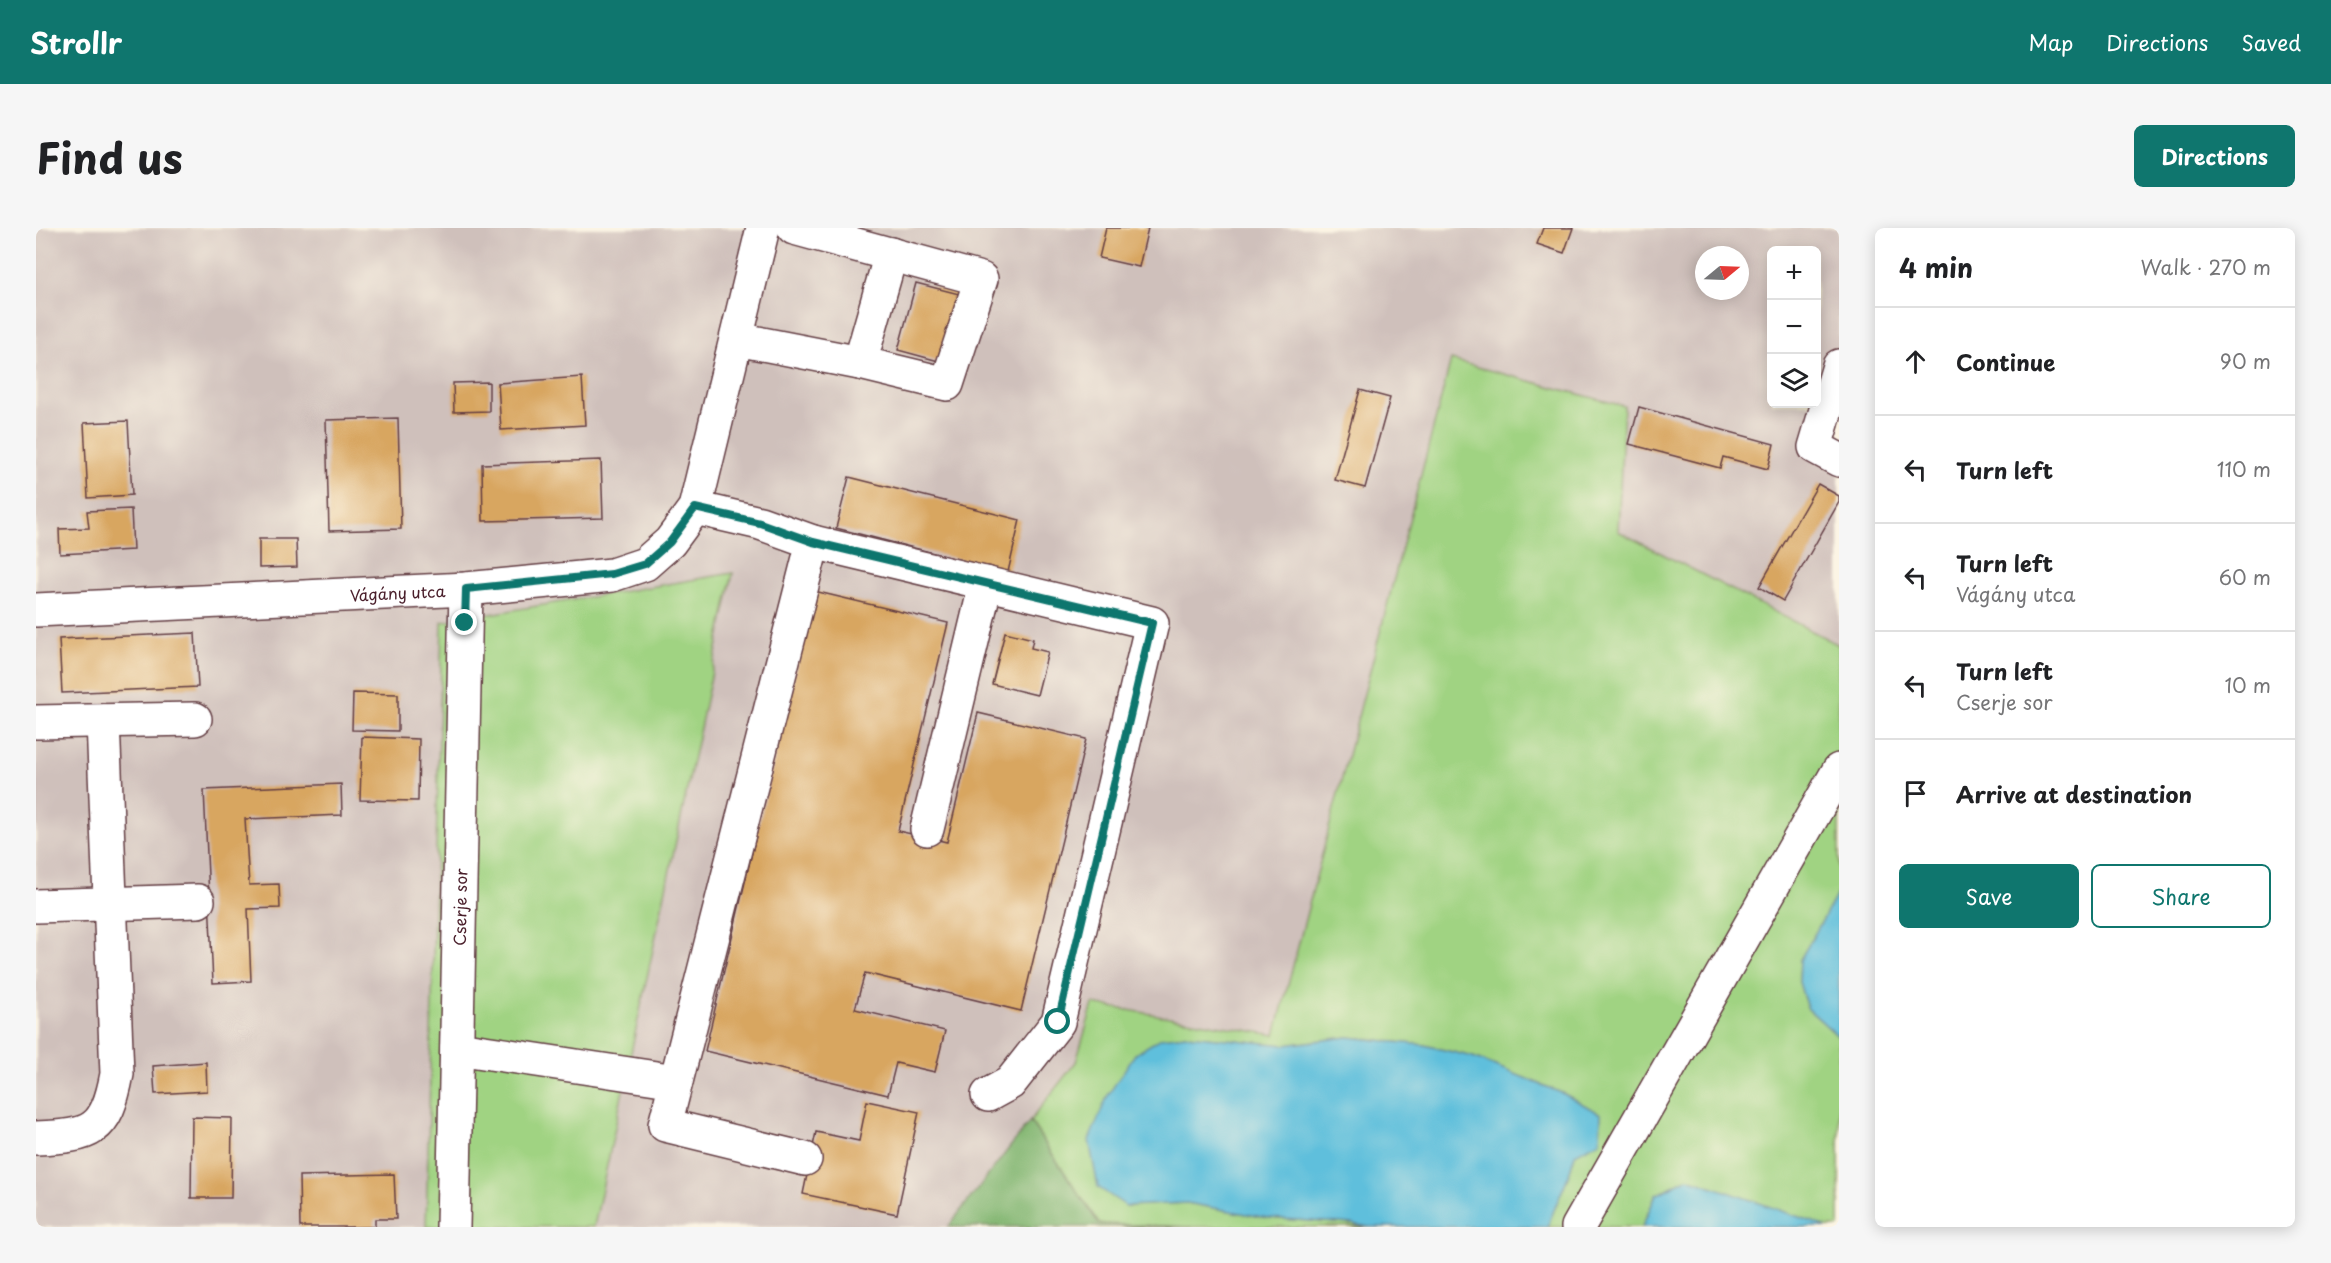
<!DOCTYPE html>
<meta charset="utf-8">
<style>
:root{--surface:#fff;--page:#f6f6f6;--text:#202124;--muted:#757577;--line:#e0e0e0;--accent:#0f766e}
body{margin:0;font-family:"Playpen Sans",sans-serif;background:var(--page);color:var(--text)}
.controls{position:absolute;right:18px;top:18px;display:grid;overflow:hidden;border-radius:9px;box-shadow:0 3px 15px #0003}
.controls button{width:54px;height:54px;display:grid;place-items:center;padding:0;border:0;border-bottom:2px solid var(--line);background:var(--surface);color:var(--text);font:30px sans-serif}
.compass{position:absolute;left:1659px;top:18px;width:54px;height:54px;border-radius:50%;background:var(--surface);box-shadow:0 3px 15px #0003;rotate:71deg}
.stop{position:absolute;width:18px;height:18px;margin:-14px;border:4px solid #0f766e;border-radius:50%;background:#fff}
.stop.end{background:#0f766e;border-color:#fff;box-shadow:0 2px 6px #0008}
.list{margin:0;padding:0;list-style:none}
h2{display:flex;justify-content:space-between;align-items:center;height:78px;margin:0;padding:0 24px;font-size:26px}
h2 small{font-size:20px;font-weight:400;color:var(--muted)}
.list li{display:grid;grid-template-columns:39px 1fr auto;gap:18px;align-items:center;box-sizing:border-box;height:108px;padding:0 24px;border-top:2px solid var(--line)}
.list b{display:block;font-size:22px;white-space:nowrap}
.list p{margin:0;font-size:20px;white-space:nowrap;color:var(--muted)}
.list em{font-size:20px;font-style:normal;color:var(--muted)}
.actions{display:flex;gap:12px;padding:18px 24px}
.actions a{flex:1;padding:14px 0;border:2px solid var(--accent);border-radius:9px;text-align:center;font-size:21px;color:var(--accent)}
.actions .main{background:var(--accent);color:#fff}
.icon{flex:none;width:33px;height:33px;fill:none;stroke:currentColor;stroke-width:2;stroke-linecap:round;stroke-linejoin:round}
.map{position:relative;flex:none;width:1803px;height:999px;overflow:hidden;border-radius:9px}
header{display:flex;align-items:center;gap:36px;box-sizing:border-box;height:84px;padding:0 30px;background:var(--accent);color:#fff}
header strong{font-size:28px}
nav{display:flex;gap:33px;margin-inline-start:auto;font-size:21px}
.intro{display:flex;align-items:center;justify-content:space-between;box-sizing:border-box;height:144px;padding:0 36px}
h1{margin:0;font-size:42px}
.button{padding:15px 27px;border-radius:9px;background:var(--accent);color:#fff;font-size:21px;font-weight:700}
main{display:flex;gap:36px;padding:0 36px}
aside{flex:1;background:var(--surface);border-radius:9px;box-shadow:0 3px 15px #0003}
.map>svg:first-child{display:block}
</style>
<header>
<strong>Strollr</strong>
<nav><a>Map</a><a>Directions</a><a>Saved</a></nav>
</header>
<div class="intro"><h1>Find us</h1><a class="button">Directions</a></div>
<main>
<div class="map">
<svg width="1803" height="999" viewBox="0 0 1803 999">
<rect width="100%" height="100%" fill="#fcf5e5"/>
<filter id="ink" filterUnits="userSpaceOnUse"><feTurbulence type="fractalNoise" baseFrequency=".0167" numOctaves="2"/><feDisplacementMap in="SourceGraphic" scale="12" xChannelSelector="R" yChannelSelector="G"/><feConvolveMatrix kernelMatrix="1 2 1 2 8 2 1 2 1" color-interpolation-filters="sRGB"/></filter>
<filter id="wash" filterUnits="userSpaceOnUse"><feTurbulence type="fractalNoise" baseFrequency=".008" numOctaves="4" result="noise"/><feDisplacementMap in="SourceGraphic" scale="24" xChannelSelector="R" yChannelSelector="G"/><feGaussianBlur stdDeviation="1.35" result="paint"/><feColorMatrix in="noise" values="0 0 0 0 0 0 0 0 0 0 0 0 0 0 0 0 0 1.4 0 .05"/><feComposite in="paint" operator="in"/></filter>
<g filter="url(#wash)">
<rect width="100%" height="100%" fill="#f0e9ce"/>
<path fill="#cfc0bb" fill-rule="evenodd" d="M 0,0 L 1803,0 L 1803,417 L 1582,303 L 1587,178 L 1415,132 L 1239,807 L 1057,776 L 1040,834 L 912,999 L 558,999 L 697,346 L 406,394 L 390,999 L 0,999 ZM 1736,22 L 1780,22 L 1780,176 L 1736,176 ZM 1668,27 L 1704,27 L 1704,63 L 1668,63 Z"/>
<path fill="#a0d382" stroke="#757956" stroke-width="1.5" d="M 1415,132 L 1588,178 L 1582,303 L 1803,417 L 1803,663 L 1764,732 L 1763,754 L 1771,780 L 1803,809 L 1803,999 L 1791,999 L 1652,950 L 1620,967 L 1606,999 L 1511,999 L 1533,946 L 1539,926 L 1564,886 L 1528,866 L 1437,829 L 1388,817 L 1312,809 L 1248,817 L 1151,807 L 1125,810 L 1090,978 L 1151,975 L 1232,990 L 1317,996 L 1333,999 L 1156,999 L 1063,996 L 994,893 L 1040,834 L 1057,776 L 1239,807 Z
M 697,345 L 558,999 L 390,999 L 406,394 Z"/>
<path fill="#80b570" stroke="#656a4e" stroke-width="1.5" d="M 994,893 L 1063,996 L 1156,999 L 912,999 Z"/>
<path fill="#5ebfdc" stroke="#546f84" stroke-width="1.5" d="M 1803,663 L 1803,809 L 1771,780 L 1763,754 L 1764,732 Z
M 1150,807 L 1248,817 L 1312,809 L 1388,817 L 1437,829 L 1528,866 L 1565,886 L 1564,913 L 1539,926 L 1533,946 L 1511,999 L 1333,999 L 1316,996 L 1232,990 L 1151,975 L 1090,978 L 1062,959 L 1053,912 L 1072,867 L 1099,826 L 1125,810 Z
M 1652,950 L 1783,996 L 1791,999 L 1606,999 L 1620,967 Z"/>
<g id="blocks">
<path fill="#d8a660" d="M 1070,0 L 1112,0 L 1103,39 L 1063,30 Z
M 1507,0 L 1537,0 L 1528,25 L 1501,16 Z
M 880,55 L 927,67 L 910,135 L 862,122 Z
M 546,149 L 549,197 L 465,202 L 462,155 Z
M 453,154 L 453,183 L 418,184 L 417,155 Z
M 1324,162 L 1354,170 L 1329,260 L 1299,252 Z
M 1603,179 L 1738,216 L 1732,241 L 1687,229 L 1684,240 L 1593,216 Z
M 362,190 L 365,301 L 293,303 L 290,192 Z
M 92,193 L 96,267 L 52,270 L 48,195 Z
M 565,232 L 567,290 L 447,293 L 446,236 Z
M 813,249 L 984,292 L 972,344 L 800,300 Z
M 1782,256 L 1803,268 L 1803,274 L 1747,373 L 1723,359 Z
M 95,281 L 97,322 L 24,326 L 23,301 L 53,300 L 51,283 Z
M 223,311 L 260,311 L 261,339 L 223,340 Z
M 778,363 L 912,395 L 862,603 L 911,614 L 942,485 L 1050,511 L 985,783 L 829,745 L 819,781 L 909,803 L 899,844 L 860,835 L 852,867 L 669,823 Z
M 969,404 L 997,411 L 995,420 L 1012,424 L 1001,467 L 956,456 Z
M 159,405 L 162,459 L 26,465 L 23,411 Z
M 317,465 L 362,466 L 362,503 L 316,502 Z
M 326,509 L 383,511 L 382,573 L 324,572 Z
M 305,556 L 306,587 L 209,591 L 213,657 L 243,656 L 244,680 L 212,681 L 215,753 L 177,755 L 168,562 Z
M 170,834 L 171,863 L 119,866 L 117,838 Z
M 831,873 L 883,884 L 861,986 L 767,966 L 780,904 L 823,913 Z
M 156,889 L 196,890 L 195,970 L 155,970 Z
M 358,946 L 360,991 L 339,991 L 339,999 L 264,999 L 263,948 Z"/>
</g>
</g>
<g filter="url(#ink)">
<use href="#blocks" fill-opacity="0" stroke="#633d43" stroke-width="1.5"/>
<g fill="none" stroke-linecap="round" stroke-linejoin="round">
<defs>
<g id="minor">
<path d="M 701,111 L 824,135 L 911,156 L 945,51 L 758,0"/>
<path d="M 824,135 L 855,26"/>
<path d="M 1803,138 L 1779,219 L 1803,232"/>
<path d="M 659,280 L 724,295 L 777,314 L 1116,395 L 1022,794 L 974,855 L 952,867"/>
<path id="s1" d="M 0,382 L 430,361 L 576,347 L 609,336 L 634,314 L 659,280 L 727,0"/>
<path d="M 0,494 L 159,491"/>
<path d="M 891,601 L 950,355"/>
<path d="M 0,678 L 162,673"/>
<path d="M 421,820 L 640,853"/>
<path d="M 0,910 C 56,908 70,904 81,846 L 67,493"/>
<path d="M 769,931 L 629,897 L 777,314"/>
<path id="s2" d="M 417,999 L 430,361"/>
<path d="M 1542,999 L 1803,542"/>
</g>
</defs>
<use href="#minor" stroke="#633d43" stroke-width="36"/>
<use href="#minor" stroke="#fff" stroke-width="33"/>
</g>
</g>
<g fill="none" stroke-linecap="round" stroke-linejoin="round" filter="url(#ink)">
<path stroke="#0f766e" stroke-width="8" d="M 429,395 L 430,361 L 576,346 L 609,336 L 634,314 L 659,280 L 724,295 L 777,314 L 1116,395 L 1022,794"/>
</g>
<g text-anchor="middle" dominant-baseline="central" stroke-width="4.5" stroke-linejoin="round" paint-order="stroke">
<g font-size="16" fill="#4a1f2b" stroke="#fcf5e5">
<text stroke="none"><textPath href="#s1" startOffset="362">Vágány utca</textPath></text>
<text stroke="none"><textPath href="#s2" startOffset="320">Cserje sor</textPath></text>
</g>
</g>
</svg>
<div class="controls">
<button>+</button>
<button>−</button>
<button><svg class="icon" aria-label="layers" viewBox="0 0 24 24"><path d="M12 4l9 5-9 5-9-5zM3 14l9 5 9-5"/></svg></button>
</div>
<svg class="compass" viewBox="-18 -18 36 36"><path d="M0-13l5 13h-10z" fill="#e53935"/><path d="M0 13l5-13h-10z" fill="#757577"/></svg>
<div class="stop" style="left:1022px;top:794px"></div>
<div class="stop end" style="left:429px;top:395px"></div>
</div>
<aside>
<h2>4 min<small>Walk · 270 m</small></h2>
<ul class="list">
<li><svg class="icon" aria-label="ahead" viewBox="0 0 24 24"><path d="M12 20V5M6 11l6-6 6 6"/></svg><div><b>Continue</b></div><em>90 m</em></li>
<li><svg class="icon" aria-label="left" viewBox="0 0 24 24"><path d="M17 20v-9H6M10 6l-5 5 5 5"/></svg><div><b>Turn left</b></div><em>110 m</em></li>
<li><svg class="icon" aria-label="left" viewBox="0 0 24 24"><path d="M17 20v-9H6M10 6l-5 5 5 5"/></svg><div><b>Turn left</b><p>Vágány utca</p></div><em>60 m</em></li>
<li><svg class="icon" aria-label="left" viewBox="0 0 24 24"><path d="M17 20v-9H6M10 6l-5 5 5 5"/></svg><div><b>Turn left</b><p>Cserje sor</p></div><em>10 m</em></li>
<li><svg class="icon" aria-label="arrive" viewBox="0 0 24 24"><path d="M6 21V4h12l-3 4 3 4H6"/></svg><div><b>Arrive at destination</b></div></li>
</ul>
<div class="actions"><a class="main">Save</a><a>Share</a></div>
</aside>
</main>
